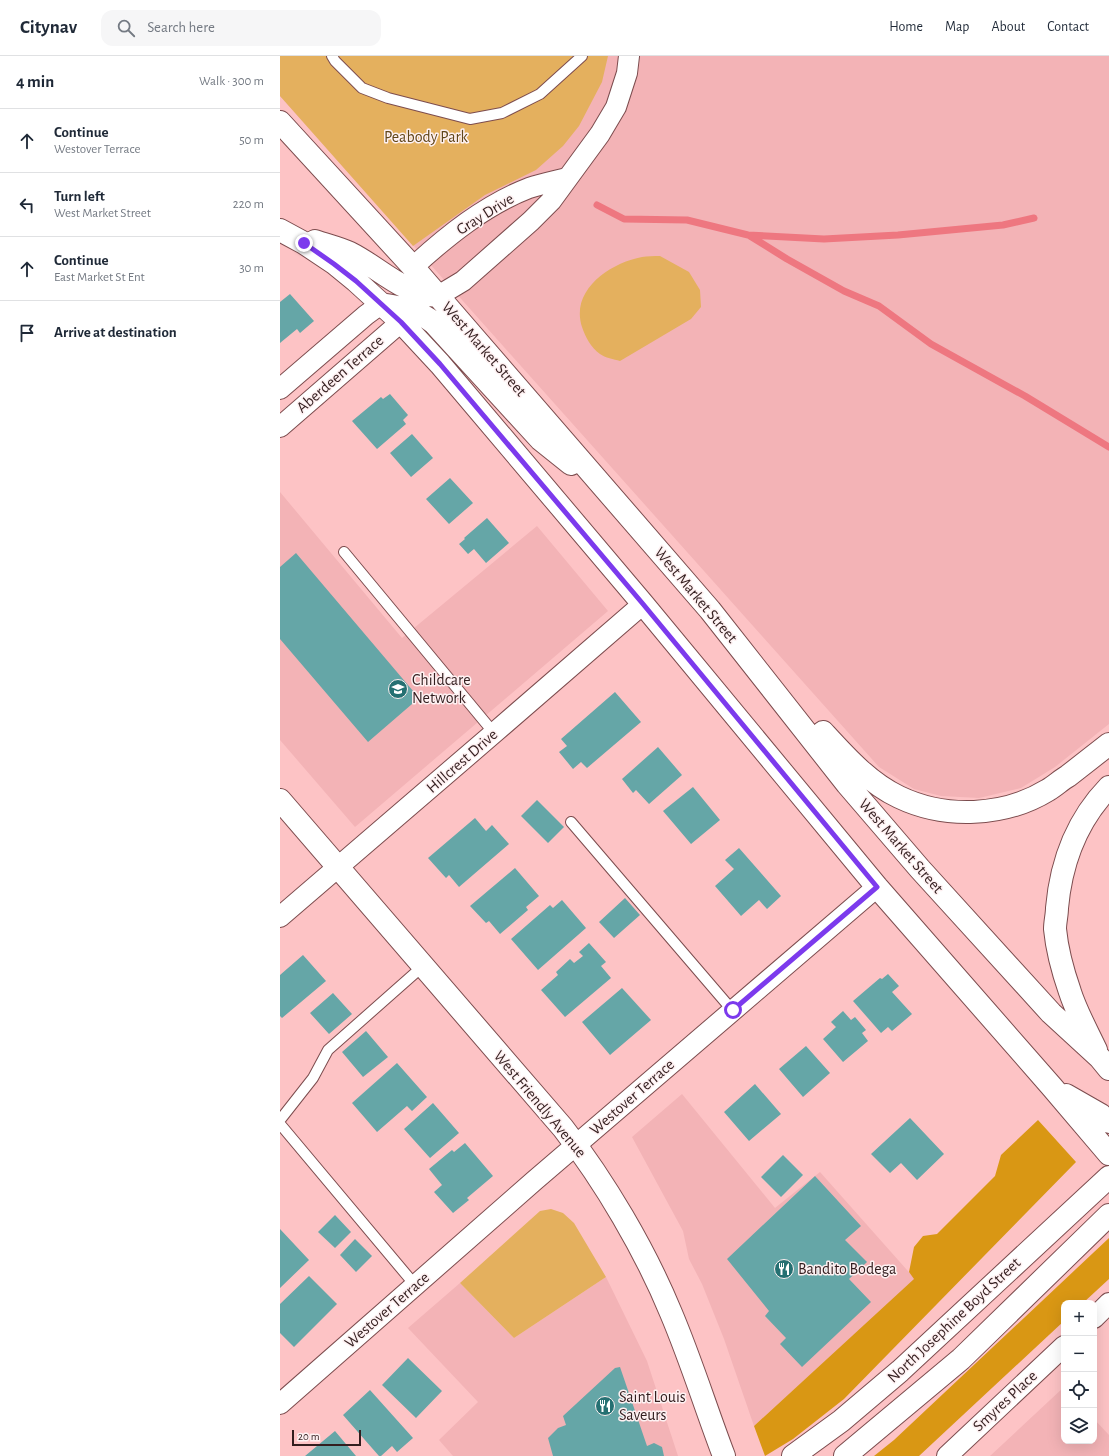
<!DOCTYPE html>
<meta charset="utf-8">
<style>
:root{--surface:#fff;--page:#f6f6f7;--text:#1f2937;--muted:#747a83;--line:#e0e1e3}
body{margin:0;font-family:"Alegreya Sans",sans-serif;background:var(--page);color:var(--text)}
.controls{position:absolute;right:12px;bottom:12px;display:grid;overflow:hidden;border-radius:8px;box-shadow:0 4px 16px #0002}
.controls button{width:36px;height:36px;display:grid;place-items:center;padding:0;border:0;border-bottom:1px solid var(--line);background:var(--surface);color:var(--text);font:20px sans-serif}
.scale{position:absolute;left:12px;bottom:10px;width:69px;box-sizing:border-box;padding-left:4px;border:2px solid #331e1f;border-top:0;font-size:11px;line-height:14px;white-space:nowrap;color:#331e1f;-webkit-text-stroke:3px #fef1f2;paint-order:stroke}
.stop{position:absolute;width:12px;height:12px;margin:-9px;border:3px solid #7c3aed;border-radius:50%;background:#fff}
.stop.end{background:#7c3aed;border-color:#fff;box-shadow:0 1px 4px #0008}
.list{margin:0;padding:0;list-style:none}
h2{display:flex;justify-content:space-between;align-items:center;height:52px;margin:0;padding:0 16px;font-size:17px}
h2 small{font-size:13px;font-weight:400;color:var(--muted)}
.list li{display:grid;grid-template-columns:26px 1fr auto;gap:12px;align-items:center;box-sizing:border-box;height:64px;padding:0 16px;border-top:1px solid var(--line)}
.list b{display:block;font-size:15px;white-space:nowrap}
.list p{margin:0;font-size:13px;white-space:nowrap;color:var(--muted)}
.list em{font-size:13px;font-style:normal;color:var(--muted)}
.icon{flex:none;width:22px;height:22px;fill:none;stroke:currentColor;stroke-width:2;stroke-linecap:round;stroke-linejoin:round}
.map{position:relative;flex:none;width:829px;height:1400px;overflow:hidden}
header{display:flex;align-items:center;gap:24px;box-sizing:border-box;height:56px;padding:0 20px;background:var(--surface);border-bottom:1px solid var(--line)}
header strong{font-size:19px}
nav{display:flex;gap:22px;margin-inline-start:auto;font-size:14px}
.search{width:280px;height:36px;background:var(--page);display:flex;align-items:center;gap:10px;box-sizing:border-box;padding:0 14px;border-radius:12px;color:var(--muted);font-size:15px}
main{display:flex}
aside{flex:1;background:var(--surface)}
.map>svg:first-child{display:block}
</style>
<header>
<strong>Citynav</strong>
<div class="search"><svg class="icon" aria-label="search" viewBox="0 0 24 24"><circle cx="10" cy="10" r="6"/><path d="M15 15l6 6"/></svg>Search here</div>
<nav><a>Home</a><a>Map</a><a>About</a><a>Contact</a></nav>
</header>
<main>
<aside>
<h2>4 min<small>Walk · 300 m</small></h2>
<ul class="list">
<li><svg class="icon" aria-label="ahead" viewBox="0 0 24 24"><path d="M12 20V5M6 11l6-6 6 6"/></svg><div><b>Continue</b><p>Westover Terrace</p></div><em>50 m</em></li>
<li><svg class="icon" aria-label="left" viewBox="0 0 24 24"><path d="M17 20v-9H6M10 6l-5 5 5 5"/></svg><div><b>Turn left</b><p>West Market Street</p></div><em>220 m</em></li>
<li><svg class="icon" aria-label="ahead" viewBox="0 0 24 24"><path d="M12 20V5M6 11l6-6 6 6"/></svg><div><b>Continue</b><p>East Market St Ent</p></div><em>30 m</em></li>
<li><svg class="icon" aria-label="arrive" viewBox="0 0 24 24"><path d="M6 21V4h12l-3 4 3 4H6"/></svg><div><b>Arrive at destination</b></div></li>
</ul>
</aside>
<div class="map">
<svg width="829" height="1400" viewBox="0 0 829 1400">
<rect width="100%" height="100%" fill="#fdc3c5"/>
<path fill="#f3b3b6" d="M 0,0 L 829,0 L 829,668 L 775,711 L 741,732 L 699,742 L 661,740 L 634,733 L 599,711 L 0,40 Z
M 0,436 L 122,582 L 257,470 L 328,555 L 75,771 L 0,684 Z
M 402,1038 L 495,1152 L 540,1116 L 635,1223 L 474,1370 L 444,1283 L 422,1228 L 409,1203 L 403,1175 L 352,1081 Z
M 326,1221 L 367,1305 L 398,1400 L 173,1400 L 159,1384 L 198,1346 L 128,1272 L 180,1227 L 234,1282 Z
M 784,1331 L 784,1385 L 814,1385 L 814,1363 L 829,1379 L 829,1400 L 710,1400 Z"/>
<path fill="#e4b05e" d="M 0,0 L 328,0 L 322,26 L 299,70 L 283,90 L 256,114 L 205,139 L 133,190 L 0,40 Z
M 380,200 L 409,216 L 420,234 L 421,251 L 411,263 L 340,305 C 334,303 325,302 320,298 C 311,292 305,280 302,271 C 290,234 330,207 362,201 C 367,200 374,200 380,200 Z
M 271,1153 L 283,1157 L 294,1167 L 326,1221 L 234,1282 L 180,1227 L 260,1155 Z"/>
<path fill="#d99714" d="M 758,1064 L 796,1106 L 564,1343 L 513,1383 L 485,1400 L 474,1370 L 634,1223 L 629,1216 L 634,1191 L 643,1180 L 657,1178 L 715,1120 L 721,1099 Z
M 829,1182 L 829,1223 L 803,1247 L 784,1247 L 784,1265 L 639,1400 L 594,1400 L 614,1384 Z"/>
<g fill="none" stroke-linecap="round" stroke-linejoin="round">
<path stroke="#ee7780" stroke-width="7" d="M 317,149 L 344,163 L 407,164 L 468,179 L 544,183 L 618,179 L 723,169 L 754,162
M 470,180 L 507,203 L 564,235 L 599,250 L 651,288 L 745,340 L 829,391"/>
</g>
<path fill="#65a6a7" d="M 10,238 L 34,265 L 20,277 L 17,273 L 0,287 L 0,246 Z
M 110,338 L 128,359 L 123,364 L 126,368 L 97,393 L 72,365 L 101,341 L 103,343 Z
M 132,378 L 153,402 L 131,421 L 110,397 Z
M 170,422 L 193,447 L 169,468 L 146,443 Z
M 207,462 L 229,487 L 206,507 L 194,493 L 188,498 L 179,488 L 185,483 L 184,482 Z
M 16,497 L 139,642 L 88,686 L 0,583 L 0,511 Z
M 335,636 L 361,666 L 307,712 L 301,706 L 293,713 L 279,696 L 287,690 L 281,683 Z
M 378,691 L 402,719 L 369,748 L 356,734 L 353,737 L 342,723 Z
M 413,731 L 440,764 L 411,788 L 383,755 Z
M 257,744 L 284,771 L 268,787 L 241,760 Z
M 195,762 L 206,775 L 212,769 L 229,788 L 179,831 L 169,819 L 166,822 L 148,802 Z
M 459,792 L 501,840 L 487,853 L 479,844 L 461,860 L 435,830 L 454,813 L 445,804 Z
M 235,812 L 259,840 L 246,851 L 248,854 L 220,878 L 209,865 L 206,867 L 190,850 Z
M 345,842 L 360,859 L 334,882 L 319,866 Z
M 282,844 L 306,872 L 258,914 L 231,883 L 270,849 L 273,852 Z
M 309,887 L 326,906 L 321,910 L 331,922 L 285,961 L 261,934 L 278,919 L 276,916 L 290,903 L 294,907 L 303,900 L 299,896 Z
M 23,899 L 46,925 L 2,962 L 0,960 L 0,919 Z
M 608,918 L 619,930 L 612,936 L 632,958 L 612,975 L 608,971 L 601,977 L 573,945 L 600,922 L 602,923 Z
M 342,932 L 371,964 L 330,999 L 302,966 Z
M 53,937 L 72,958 L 49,978 L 30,957 Z
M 563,955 L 571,964 L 575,961 L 586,974 L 582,977 L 588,985 L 563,1006 L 543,983 L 556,971 L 551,966 Z
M 86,975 L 108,1001 L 83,1021 L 62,996 Z
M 526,990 L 550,1017 L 523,1041 L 499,1013 Z
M 117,1007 L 147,1041 L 132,1055 L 127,1050 L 97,1076 L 72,1047 Z
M 475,1028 L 501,1058 L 469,1085 L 444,1056 Z
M 153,1047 L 179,1077 L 150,1102 L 124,1073 Z
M 630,1062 L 664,1098 L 637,1124 L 621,1107 L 610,1117 L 591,1098 Z
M 185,1087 L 213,1120 L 187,1142 L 189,1144 L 173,1157 L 154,1136 L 162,1129 L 149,1113 L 172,1094 L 174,1096 Z
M 503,1099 L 523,1119 L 501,1141 L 481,1121 Z
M 535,1120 L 581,1170 L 565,1184 L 587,1206 L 569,1223 L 591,1246 L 522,1311 L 500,1288 L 506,1282 L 485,1260 L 489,1255 L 447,1203 Z
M 55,1159 L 71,1176 L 55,1192 L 38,1176 Z
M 0,1173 L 29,1204 L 0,1232 Z
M 75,1183 L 92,1200 L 76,1216 L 60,1199 Z
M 29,1220 L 57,1248 L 14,1291 L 0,1277 L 0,1248 Z
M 128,1302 L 162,1335 L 136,1362 L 102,1329 Z
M 340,1311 L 367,1390 L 374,1387 L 382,1391 L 384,1400 L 273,1400 L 268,1382 L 278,1372 L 286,1369 L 283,1360 L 335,1312 Z
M 90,1334 L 133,1382 L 117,1396 L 112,1390 L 101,1400 L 99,1400 L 63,1359 Z
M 55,1375 L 76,1400 L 25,1400 Z"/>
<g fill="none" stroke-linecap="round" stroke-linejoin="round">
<defs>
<path id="service" d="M 52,0 L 55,5 L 82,32 L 108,42 L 190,63 L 222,57 L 260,38 L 302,0
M 64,496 L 214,677
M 291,766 L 453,955
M 0,1064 L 33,1022 L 48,994 L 143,910
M 0,1068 L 135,1229"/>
<path id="minor" d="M 133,211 C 167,180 205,149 249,132 C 261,128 275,125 287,122
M 158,240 L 183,225 L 251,165 L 271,145 L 320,78 L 336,51 L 347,17 L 349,0
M 0,333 L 86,259 L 101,248
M 0,371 L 121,266
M 0,861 L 214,677 L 363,548
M 814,1262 L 829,1247
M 0,1348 L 254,1125 L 597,831
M 667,1400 L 784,1290"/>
<path id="secondary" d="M 0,66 L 133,211 L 430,554 L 567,728 L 640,813 L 771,957 L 820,1002 L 829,1013
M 0,174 L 24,187 L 54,207 L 76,225 L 121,266 L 160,308 L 363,548 L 597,831 L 772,1031 L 829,1098
M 35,185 C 46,189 59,192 70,197 C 100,212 122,238 158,240
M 101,248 C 121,252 137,253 154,267 L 261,384 L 291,408
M 543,676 C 565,700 589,727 619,741 C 665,763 724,761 768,734 C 775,730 781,724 788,720 C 802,709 815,699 829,688
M 0,744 L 283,1072 C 325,1126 365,1194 391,1257 C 411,1304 426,1353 444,1400
M 816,994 C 807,975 796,955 790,936 C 783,916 777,894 775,873 C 775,866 777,859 777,852 C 781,807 797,764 829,731
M 786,1039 L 821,1059 L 829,1066
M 513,1400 L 561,1365 L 620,1315 L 829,1121
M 565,1400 L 681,1303 L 829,1159"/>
</defs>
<use href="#service" stroke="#7c4c4e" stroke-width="12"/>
<use href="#minor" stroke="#7c4c4e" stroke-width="22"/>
<use href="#secondary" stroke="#7c4c4e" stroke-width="24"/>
<use href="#service" stroke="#fff" stroke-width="10"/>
<use href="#minor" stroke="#fff" stroke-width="20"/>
<use href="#secondary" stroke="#fff" stroke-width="22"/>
</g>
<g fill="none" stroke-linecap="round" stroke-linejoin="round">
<path stroke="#7c3aed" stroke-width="5" d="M 24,187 L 54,208 L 76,225 L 121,266 L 160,308 L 363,548 L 597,831 L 453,954"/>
</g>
<defs>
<symbol id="school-disc" viewBox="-11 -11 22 22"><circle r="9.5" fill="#257072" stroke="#fef1f2"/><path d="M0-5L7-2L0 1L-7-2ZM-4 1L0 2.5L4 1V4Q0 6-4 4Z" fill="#fff"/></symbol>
<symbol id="restaurant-disc" viewBox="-11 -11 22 22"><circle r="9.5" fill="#257072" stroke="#fef1f2"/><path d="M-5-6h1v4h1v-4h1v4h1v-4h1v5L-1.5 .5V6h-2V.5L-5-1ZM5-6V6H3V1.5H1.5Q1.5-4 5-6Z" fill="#fff"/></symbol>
</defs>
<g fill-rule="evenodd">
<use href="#school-disc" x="107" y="622" width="22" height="22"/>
<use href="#restaurant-disc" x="493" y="1202" width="22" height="22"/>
<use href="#restaurant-disc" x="314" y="1339" width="22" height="22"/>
</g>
<g text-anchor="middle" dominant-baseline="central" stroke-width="3" stroke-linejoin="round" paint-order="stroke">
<g font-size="16" fill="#614619" stroke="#fef1f2">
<text x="146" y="81">Peabody Park</text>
</g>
<g font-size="16" fill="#331e1f" stroke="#fef1f2">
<text transform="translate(205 158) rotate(-32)">Gray Drive</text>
<text transform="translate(204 293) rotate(49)">West Market Street</text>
<text transform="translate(60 318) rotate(-41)">Aberdeen Terrace</text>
<text transform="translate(416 539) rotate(50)">West Market Street</text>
<text transform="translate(182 705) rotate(-41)">Hillcrest Drive</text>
<text transform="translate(621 790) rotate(49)">West Market Street</text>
<text transform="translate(352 1041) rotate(-41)">Westover Terrace</text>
<text transform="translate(260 1048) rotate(50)">West Friendly Avenue</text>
<text transform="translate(107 1254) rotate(-41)">Westover Terrace</text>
<text transform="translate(674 1264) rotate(-43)">North Josephine Boyd Street</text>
<text transform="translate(725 1345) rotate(-43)">Smyres Place</text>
</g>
<g font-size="16" fill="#331e1f" stroke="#fef1f2" text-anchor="start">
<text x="132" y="624">Childcare<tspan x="132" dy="18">Network</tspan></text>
<text x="518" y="1213">Bandito Bodega</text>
<text x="339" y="1341">Saint Louis<tspan x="339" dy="18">Saveurs</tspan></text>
</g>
</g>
</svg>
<div class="controls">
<button>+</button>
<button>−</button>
<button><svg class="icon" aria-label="locate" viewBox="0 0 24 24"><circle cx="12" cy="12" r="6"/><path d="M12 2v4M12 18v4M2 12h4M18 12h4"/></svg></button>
<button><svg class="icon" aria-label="layers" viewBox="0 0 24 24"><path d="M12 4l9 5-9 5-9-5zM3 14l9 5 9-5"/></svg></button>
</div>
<div class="scale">20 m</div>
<div class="stop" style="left:453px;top:954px"></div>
<div class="stop end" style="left:24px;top:187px"></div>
</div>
</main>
